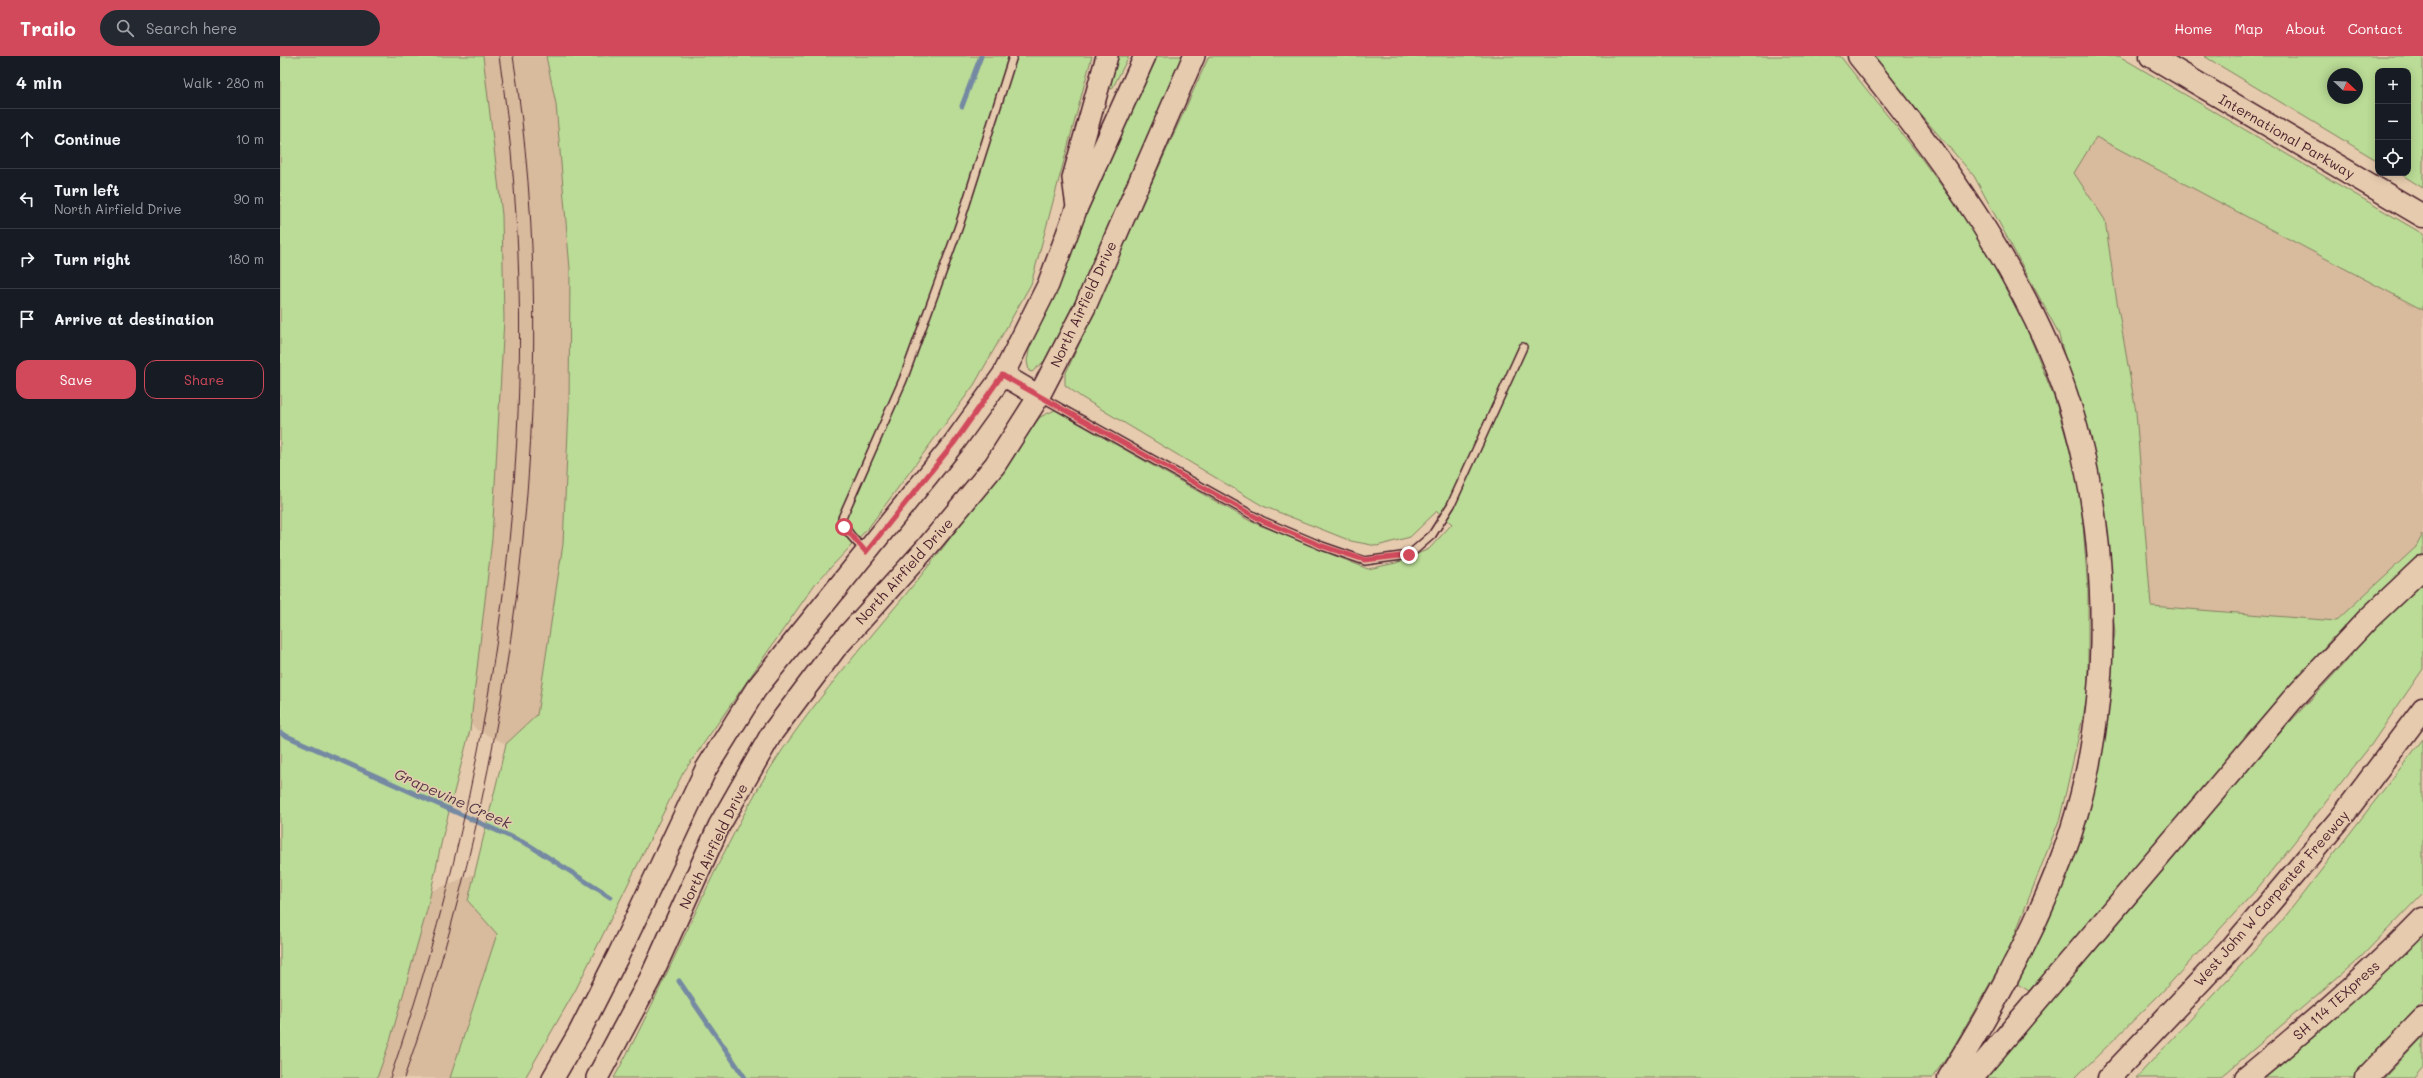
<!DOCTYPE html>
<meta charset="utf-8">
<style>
:root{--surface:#171b24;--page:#242831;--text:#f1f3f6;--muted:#9ea1a6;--line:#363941;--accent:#d1495b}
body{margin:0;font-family:Mali,sans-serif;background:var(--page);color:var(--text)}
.controls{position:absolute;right:12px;top:12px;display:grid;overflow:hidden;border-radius:8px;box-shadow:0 2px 10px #0003}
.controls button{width:36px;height:36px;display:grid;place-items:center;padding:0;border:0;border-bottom:1px solid var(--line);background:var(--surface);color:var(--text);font:20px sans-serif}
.compass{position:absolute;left:2047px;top:12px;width:36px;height:36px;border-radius:50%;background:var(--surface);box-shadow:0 2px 10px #0003;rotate:113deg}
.stop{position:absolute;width:12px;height:12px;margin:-9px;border:3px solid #d1495b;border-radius:50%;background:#fff}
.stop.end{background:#d1495b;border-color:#fff;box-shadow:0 1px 4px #0008}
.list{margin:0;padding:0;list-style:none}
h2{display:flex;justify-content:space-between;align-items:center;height:52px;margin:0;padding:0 16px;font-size:17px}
h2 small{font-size:13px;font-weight:400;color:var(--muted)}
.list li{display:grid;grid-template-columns:26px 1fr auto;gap:12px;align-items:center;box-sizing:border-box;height:60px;padding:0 16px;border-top:1px solid var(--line)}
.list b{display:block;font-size:15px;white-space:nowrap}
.list p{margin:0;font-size:13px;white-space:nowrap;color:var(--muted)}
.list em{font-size:13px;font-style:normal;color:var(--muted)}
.actions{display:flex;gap:8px;padding:12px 16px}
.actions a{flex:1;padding:9px 0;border:1px solid var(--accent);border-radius:12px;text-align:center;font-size:14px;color:var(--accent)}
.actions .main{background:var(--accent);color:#fff}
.icon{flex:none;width:22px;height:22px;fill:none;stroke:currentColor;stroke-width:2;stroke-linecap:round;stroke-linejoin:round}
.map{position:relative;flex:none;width:2143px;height:1022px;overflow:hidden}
header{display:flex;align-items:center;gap:24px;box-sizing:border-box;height:56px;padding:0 20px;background:var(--accent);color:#fff}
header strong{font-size:19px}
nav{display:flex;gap:22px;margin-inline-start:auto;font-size:14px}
.search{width:280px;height:36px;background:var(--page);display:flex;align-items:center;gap:10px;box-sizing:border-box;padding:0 14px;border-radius:22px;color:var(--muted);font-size:15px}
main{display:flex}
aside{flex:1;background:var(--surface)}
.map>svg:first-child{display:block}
</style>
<header>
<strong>Trailo</strong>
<div class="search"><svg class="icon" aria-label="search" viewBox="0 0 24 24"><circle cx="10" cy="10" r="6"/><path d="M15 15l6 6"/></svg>Search here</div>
<nav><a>Home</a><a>Map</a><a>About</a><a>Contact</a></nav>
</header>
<main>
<aside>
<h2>4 min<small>Walk · 280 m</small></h2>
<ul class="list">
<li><svg class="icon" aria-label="ahead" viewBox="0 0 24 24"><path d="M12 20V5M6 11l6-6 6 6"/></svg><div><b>Continue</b></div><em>10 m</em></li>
<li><svg class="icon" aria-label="left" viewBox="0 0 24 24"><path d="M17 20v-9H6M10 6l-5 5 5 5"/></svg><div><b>Turn left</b><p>North Airfield Drive</p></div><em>90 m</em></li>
<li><svg class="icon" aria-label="right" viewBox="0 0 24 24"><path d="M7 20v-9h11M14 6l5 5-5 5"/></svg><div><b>Turn right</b></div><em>180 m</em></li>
<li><svg class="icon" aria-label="arrive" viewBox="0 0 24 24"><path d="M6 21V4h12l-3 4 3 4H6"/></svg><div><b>Arrive at destination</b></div></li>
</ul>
<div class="actions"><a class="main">Save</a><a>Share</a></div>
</aside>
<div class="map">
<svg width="2143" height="1022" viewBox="0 0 2143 1022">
<rect width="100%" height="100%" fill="#e6cbae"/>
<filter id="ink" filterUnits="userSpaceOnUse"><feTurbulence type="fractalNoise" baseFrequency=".025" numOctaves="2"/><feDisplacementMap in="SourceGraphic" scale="8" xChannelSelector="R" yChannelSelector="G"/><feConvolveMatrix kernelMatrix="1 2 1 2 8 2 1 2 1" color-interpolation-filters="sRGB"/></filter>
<g filter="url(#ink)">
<path fill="#d8ba9d" d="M 182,0 L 266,0 L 276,48 L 290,213 L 289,353 L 283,488 L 257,659 L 226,688 L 197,674 L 158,632 Z
M 1816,81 L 2143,254 L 2143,478 L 2136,491 L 2056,565 L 1871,551 L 1856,356 L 1835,234 L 1825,165 L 1794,117 Z
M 194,818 L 188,845 L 217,878 L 170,1022 L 76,1022 L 131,843 Z"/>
<path fill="#badc96" stroke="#827e60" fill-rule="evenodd" d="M 0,0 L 203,0 L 222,159 L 224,263 L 212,483 L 190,674 L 163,779 L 147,854 L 110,985 L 97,1022 L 0,1022 Z
M 266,0 L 812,0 L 751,228 L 694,329 L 589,471 L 535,528 L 403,717 L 296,933 L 245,1022 L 170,1022 L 217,878 L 188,845 L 226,688 L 257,659 L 283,488 L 289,353 L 290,213 L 276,48 Z
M 832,0 L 849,0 L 832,33 L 825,31 Z
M 875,0 L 904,0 L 792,259 L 772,298 L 752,316 L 749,315 L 747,305 L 751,285 Z
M 929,0 L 1560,0 L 1638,98 L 1689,167 L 1735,243 L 1775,344 L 1800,428 L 1808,535 L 1808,639 L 1780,762 L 1728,896 L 1670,997 L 1652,1022 L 334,1022 C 387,927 425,825 479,731 C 520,661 575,600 626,538 C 673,481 716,421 760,361 L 775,354 L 972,466 L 1088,513 L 1116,507 L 1149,493 L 1172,468 L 1157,455 L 1130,481 L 1097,490 L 1071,485 L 983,450 L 801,341 L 785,329 L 785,319 Z
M 1590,0 L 1839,0 L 2143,178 L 2143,254 L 1816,81 L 1794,117 L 1825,164 L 1835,234 L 1856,356 L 1871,550 L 2056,565 L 2136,491 L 2143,478 L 2143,613 L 2091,689 L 1977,833 L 1881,937 L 1795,1022 L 1703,1022 L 1819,890 L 1987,691 L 2072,599 L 2053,581 L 1751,936 L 1734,926 L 1808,740 L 1835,577 L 1817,421 L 1778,276 L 1694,120 Z
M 1924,0 L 2143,0 L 2143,132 L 2119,117 L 2128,117 L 2128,15 L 2098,15 L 2098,105 ZM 2053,18 L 2077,18 L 2077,42 L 2053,42 Z
M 2143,683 L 2143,837 L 2079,903 L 1940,1022 L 1856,1022 L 2001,866 Z
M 2143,875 L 2143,946 L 2074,1022 L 1979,1022 Z
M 2143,981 L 2143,1011 L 2134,1022 L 2104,1022 Z"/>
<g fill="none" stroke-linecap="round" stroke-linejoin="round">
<path stroke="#7589a2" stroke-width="5" d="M 682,50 L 701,0
M 0,677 L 249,789 L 330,841
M 399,925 L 465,1022"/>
<defs>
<path id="lane" d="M 761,341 L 983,465 L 1042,490 L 1085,505 L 1129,499 L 1152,479 L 1171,449 L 1243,291
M 585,495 C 575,484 565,476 562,462 L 623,324 L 679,170 L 733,0"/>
<path id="secondary" d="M 797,151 L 793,122 L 827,0
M 723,319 L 759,340
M 273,1022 L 299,977 L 338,900 L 426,713 L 476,633 L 674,387 L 723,319 L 768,229 L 797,151 L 865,0
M 317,1022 L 370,923 L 439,770 L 492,677 L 555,593 L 648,490 L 715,409 L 759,340 L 805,251 L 914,0"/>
<path id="highway" d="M 1579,0 C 1652,90 1721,184 1768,291 C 1830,434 1839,627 1791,776 C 1762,863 1718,944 1669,1022
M 1871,0 L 2143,160
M 1691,1022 L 2012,644 L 2087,564 L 2143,511
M 1829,1022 L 1949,895 L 2061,762 L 2143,653
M 1966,1022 C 2027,972 2088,920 2143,863
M 2086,1022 L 2143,963"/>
</defs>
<use href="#lane" stroke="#4a1f2b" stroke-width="10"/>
<use href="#secondary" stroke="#4a1f2b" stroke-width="24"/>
<use href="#highway" stroke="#4a1f2b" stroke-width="25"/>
<use href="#lane" stroke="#e6cbae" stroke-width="7"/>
<use href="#secondary" stroke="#e6cbae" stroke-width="21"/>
<use href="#highway" stroke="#e6cbae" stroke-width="22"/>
<path stroke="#4a1f2b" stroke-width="1" d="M 110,1022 C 221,700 271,338 219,0
M 124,1022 C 233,709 286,329 233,0"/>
</g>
</g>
<g fill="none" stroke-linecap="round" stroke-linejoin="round" filter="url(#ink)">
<path stroke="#d1495b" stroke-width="5" d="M 564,471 L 586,496 L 674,387 L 722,319 L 983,465 L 1042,490 L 1085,504 L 1129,499"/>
</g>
<g text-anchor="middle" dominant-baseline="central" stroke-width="3" stroke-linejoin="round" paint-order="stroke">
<g font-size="14" fill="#4a1f2b" stroke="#e6cbae">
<text transform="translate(2007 80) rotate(30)">International Parkway</text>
<text transform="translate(803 248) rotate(-65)">North Airfield Drive</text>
<text transform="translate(624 515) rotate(-48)">North Airfield Drive</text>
<text transform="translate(433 790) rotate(-64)">North Airfield Drive</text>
<text transform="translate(1991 842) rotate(-49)">West John W Carpenter Freeway</text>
<text transform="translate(2056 944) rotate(-42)">SH 114 TEXpress</text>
</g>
<g font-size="15" font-style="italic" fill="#553949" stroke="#e6cbae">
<text transform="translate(173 742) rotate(24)">Grapevine Creek</text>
</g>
</g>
</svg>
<div class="controls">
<button>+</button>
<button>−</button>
<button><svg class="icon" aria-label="locate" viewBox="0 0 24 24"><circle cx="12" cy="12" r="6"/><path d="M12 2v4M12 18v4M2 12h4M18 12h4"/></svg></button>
</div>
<svg class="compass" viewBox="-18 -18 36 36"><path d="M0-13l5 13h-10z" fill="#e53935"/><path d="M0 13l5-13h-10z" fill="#9ea1a6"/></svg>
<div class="stop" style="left:564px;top:471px"></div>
<div class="stop end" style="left:1129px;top:499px"></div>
</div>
</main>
